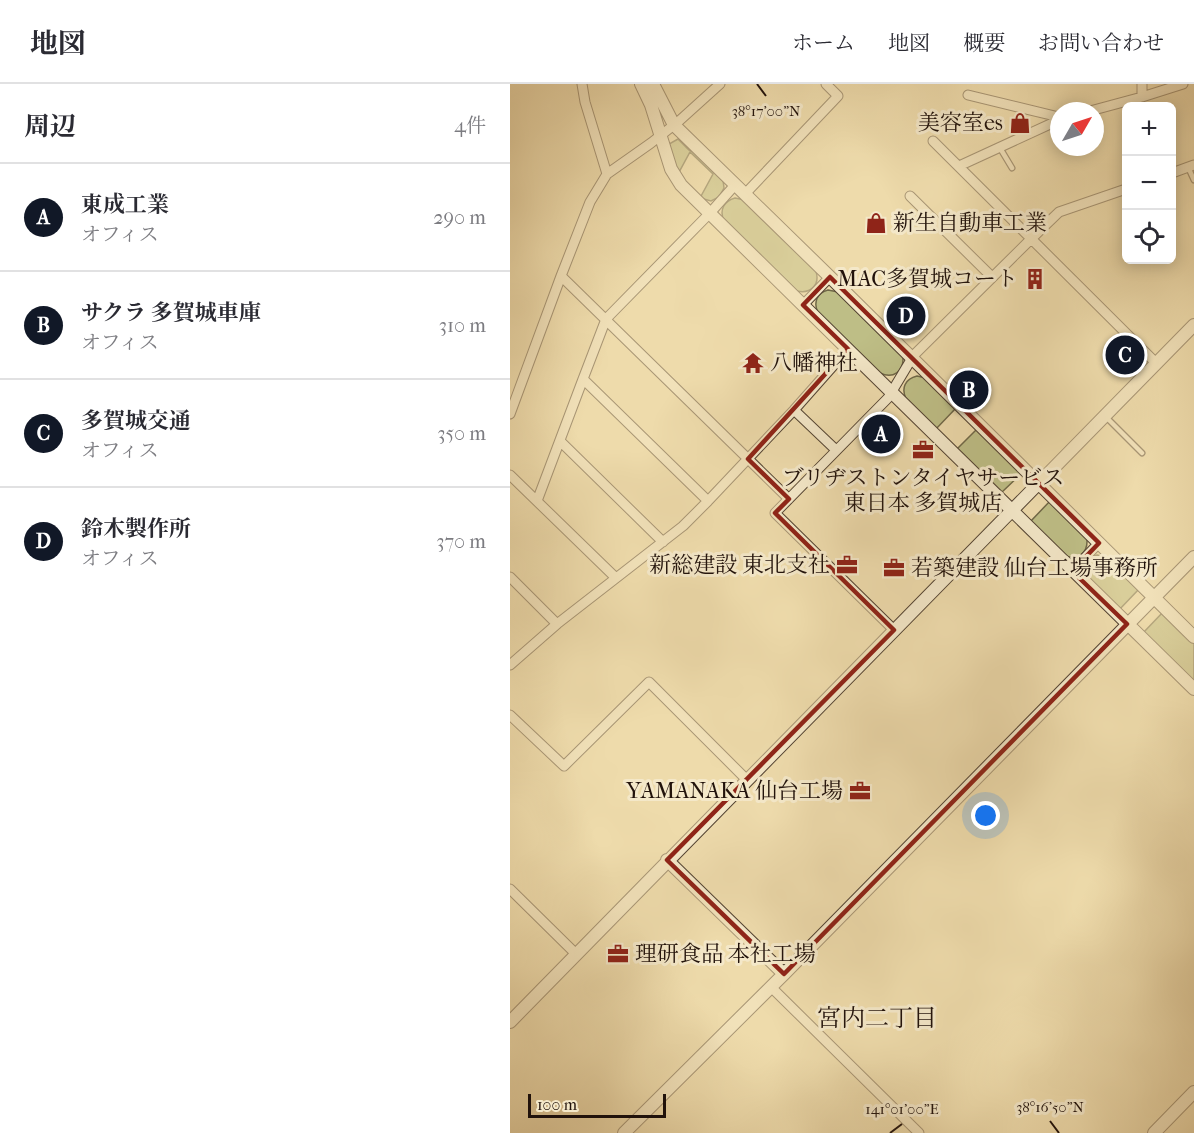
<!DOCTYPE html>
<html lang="ja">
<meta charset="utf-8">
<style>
:root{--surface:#fff;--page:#f2f2f3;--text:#2b2b33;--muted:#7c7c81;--line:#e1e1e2;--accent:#111827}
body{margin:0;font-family:"IM FELL French Canon","Noto Serif JP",serif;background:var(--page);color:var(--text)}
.controls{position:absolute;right:18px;top:18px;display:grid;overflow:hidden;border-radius:9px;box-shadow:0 3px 15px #0003}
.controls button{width:54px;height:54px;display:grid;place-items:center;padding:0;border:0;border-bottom:2px solid var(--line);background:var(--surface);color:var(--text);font:30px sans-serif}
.compass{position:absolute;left:540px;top:18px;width:54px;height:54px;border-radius:50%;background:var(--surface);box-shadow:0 3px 15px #0003;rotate:51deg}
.scale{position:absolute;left:18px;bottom:15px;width:138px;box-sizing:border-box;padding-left:6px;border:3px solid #21120b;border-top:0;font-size:16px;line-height:21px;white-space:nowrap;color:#21120b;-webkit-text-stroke:4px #f4e8c9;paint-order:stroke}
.you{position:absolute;left:476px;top:732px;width:21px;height:21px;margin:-15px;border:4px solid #fff;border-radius:50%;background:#1a73e8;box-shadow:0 0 0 9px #1a73e833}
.badge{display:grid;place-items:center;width:39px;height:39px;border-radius:50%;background:var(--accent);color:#fff;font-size:20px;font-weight:700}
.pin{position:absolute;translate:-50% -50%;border:3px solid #fff;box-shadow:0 2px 6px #0006}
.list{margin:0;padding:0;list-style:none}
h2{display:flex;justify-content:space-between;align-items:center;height:78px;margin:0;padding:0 24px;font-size:26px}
h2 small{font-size:20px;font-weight:400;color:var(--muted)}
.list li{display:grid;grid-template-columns:39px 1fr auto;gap:18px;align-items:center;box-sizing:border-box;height:108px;padding:0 24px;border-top:2px solid var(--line)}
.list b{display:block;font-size:22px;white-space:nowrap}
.list p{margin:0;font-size:20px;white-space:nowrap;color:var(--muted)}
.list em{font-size:20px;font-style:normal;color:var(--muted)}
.icon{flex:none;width:33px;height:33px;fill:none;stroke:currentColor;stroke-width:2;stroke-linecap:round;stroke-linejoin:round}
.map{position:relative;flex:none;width:684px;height:1049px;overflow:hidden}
header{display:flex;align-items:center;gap:36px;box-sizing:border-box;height:84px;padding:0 30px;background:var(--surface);border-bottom:2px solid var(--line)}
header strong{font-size:28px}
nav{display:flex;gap:33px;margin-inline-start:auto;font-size:21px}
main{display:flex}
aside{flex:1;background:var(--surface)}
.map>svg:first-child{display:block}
</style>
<header>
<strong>地図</strong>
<nav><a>ホーム</a><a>地図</a><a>概要</a><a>お問い合わせ</a></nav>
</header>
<main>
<aside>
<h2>周辺<small>4件</small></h2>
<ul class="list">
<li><span class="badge">A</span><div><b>東成工業</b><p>オフィス</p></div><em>290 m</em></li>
<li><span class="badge">B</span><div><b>サクラ 多賀城車庫</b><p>オフィス</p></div><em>310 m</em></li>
<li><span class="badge">C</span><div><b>多賀城交通</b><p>オフィス</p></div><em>350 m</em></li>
<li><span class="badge">D</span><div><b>鈴木製作所</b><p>オフィス</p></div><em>370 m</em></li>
</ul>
</aside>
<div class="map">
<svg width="684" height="1049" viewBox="0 0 684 1049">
<rect width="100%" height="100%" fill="#eedbac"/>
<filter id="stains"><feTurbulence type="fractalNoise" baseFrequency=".00333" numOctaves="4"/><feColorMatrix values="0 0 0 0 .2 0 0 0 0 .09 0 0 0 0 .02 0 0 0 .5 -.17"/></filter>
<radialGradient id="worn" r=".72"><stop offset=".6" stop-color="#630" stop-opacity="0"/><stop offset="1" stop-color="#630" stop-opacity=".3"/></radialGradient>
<path fill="#bebe86" stroke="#706848" stroke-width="1.5" d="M 168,55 L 179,66 L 186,68 L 213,96 L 214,104 L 209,113 L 201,117 L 190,114 L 203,90 L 180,68 L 168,90 L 159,60 Z
M 225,114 L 235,116 L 306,187 C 310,201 301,210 287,207 L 214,137 C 209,126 214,117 225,114 Z
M 318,206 L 328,208 L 393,273 C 394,288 383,295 370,289 L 308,229 C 303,218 307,209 318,206 Z
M 407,292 L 416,294 L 446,324 L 426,345 L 396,315 C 391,304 395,295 407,292 Z
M 467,345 L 512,389 L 491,409 L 447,365 Z
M 540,417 L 577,455 C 578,470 567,477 554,471 L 520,438 Z
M 587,471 L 596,473 L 629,505 L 609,526 L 576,494 C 572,483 576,474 587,471 Z
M 653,528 L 684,558 L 684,599 L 633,549 Z"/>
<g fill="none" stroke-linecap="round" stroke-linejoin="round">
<defs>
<path id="service" d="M 490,64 L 502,84
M 678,83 L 684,96
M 595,332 L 632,369"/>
<path id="minor" d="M 72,0 L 75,18 L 97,90
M 458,11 L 549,33
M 632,13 L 632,0
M 580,27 L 632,13 L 673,0
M 423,57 L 646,279
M 449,82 L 549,36
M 662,89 L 684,81
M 225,101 L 200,129 L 96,235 L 73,295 L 198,417 L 284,326 L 338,265
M 235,110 L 328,12 L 316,0
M 400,112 L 482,193
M 51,192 L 279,415
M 293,221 L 320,193
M 284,326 L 326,366
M 0,330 L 51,192 L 80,118 L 97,90 L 141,59 L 169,37 L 210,0
M 50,357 L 153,458
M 0,391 L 106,494
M 27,417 L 73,295
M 562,487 L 589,459
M 0,493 L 47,540 L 0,581
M 47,540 L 173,442 L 198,417
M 384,546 L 265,429 L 378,314 L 402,274 L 406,269 L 521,155 L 549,128 L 616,105
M 0,631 L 54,682 L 139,598 L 237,696
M 0,805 L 66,870
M 261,903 L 409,1049"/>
<path id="tertiary" d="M 131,0 L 141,21 L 161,85 L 171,101 C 342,269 512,438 684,605
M 143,0 L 164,41 L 320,193 L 684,553
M 157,776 L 274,890
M 0,938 L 684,241
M 114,1049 L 274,890 L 684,473
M 644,1049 L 684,1008"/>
</defs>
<use href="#service" stroke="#544433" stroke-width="7"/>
<use href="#minor" stroke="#544433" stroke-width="11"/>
<use href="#tertiary" stroke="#544433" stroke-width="14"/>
<use href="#service" stroke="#f4e8c9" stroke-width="4.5"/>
<use href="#minor" stroke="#f4e8c9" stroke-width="9"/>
<use href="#tertiary" stroke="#f4e8c9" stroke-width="12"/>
</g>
<path d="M0 0H684V1049H0ZM 320,193 L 589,459 L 562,487 L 617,540 L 274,890 L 157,776 L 384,546 L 265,429 L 279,415 L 238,375 L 338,265 L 293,221 Z" fill="#eedbac" fill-opacity=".55" fill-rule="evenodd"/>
<path fill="none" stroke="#8f2418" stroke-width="4.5" stroke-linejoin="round" d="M 320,193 L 589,459 L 562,487 L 617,540 L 274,890 L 157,776 L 384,546 L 265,429 L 279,415 L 238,375 L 338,265 L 293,221 Z"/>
<path fill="none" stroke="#21120b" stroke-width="2" d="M 247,0 L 256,12M 540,1037 L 549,1049M 380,1049 L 392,1040"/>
<defs>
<symbol id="shop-bare" viewBox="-9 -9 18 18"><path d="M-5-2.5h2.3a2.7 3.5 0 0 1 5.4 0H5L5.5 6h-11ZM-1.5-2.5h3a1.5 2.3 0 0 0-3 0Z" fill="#8f2418" stroke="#f4e8c9" stroke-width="2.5" paint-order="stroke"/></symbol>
<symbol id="building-bare" viewBox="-9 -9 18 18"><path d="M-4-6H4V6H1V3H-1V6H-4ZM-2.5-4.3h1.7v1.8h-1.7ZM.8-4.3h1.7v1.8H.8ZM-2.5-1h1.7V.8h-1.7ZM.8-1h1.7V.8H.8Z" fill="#8f2418" stroke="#f4e8c9" stroke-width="2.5" paint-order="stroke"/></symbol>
<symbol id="temple-bare" viewBox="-9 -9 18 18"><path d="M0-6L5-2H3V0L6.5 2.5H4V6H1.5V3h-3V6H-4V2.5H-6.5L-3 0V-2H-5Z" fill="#8f2418" stroke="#f4e8c9" stroke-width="2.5" paint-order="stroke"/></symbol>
<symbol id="office-bare" viewBox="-9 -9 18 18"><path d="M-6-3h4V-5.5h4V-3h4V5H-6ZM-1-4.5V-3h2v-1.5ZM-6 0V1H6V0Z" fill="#8f2418" stroke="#f4e8c9" stroke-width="2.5" paint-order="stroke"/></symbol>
</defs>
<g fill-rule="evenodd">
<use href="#shop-bare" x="495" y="24" width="30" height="30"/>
<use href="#shop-bare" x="351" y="124" width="30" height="30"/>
<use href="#building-bare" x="510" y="180" width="30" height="30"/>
<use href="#temple-bare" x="228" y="264" width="30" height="30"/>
<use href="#office-bare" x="398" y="351" width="30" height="30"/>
<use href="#office-bare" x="322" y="466" width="30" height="30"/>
<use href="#office-bare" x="369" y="469" width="30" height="30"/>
<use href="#office-bare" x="335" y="692" width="30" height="30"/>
<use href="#office-bare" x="93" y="855" width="30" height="30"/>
</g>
<g text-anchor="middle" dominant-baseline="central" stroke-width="6" stroke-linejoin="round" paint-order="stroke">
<g font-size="22" fill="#21120b" stroke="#f4e8c9" text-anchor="end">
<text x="493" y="39">美容室es</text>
<text x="383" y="139" text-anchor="start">新生自動車工業</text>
<text x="508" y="195">MAC多賀城コート</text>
<text x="260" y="279" text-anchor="start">八幡神社</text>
<text x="413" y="394" text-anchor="middle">ブリヂストンタイヤサービス<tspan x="413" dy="25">東日本 多賀城店</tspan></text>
<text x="320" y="481">新総建設 東北支社</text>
<text x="401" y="484" text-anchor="start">若築建設 仙台工場事務所</text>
<text x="333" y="707">YAMANAKA 仙台工場</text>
<text x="125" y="870" text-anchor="start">理研食品 本社工場</text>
</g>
<g font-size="24" fill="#21120b" stroke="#f4e8c9">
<text x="367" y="934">宮内二丁目</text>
</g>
</g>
<g font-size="15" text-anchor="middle" fill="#21120b" stroke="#f4e8c9" stroke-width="6" stroke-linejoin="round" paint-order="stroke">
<text x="256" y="32">38°17'00"N</text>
<text x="540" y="1028">38°16'50"N</text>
<text x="392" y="1030">141°01'00"E</text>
</g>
<rect width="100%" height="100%" filter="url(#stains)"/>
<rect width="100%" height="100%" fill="url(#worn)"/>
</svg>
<div class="controls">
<button>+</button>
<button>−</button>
<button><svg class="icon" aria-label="locate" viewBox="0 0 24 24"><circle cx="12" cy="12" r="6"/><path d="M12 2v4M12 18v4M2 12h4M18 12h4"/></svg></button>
</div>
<svg class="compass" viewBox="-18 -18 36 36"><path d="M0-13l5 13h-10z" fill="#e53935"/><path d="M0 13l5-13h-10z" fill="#7c7c81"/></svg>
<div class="scale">100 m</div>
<div class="you"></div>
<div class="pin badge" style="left:371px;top:350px">A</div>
<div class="pin badge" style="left:459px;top:306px">B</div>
<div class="pin badge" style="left:615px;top:271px">C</div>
<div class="pin badge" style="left:396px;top:232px">D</div>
</div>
</main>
